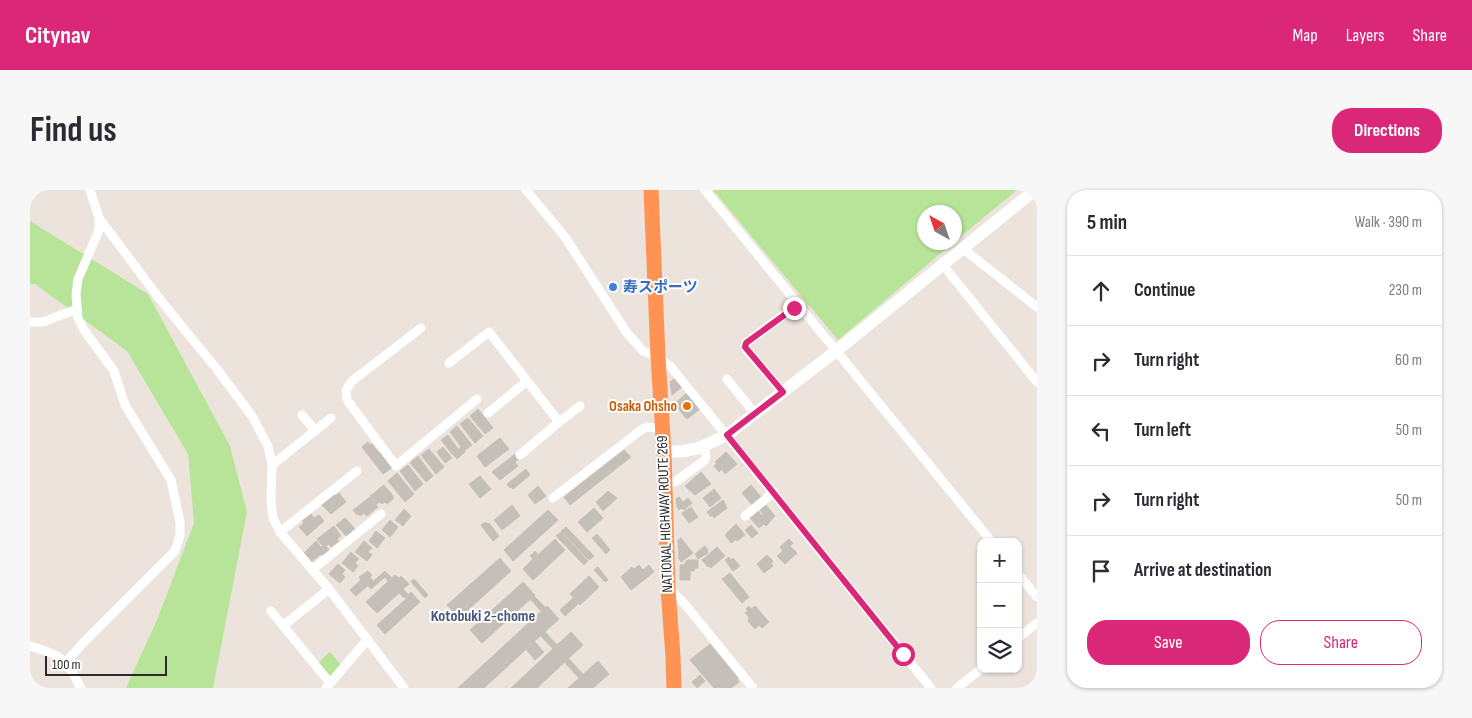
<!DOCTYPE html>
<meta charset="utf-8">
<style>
:root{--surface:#fff;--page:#f7f7f7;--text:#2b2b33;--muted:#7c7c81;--line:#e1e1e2;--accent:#db2777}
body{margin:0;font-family:"Sofia Sans Condensed","Noto Sans JP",sans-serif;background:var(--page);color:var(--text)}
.controls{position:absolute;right:15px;bottom:15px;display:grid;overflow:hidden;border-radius:10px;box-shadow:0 1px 4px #0004}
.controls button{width:45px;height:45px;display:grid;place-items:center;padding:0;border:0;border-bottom:1px solid var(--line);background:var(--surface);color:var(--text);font:25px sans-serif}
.compass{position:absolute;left:887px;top:15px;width:45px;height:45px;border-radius:50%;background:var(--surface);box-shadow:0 1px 4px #0004;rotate:320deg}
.scale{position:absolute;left:15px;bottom:12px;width:122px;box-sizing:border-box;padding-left:5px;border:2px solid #2a2a2a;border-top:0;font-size:14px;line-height:18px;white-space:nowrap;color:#2a2a2a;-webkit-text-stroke:4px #fff;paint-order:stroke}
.stop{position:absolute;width:15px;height:15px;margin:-11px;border:4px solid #db2777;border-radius:50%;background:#fff}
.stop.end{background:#db2777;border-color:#fff;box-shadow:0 1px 5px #0008}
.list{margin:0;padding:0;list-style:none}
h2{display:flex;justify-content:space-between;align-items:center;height:65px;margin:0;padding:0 20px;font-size:21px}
h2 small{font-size:16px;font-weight:400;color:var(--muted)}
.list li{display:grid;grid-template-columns:32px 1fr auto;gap:15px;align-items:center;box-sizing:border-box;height:70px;padding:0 20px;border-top:1px solid var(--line)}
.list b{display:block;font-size:19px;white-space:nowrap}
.list em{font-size:16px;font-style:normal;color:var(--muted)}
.actions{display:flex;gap:10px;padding:15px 20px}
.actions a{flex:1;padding:11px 0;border:1px solid var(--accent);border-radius:20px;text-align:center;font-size:18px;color:var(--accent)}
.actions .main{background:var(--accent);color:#fff}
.icon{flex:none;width:28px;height:28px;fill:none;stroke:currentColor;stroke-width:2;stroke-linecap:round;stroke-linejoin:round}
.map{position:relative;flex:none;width:1007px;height:498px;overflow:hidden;border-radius:20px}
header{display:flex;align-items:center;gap:30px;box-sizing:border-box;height:70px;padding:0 25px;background:var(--accent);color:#fff}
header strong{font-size:24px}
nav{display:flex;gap:28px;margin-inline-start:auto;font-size:18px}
.intro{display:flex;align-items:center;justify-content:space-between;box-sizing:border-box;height:120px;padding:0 30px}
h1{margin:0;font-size:35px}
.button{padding:12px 22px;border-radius:20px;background:var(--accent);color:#fff;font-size:18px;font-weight:700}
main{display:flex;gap:30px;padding:0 30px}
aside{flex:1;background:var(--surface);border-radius:20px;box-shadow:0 1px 4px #0004}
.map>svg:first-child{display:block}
</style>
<header>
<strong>Citynav</strong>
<nav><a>Map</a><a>Layers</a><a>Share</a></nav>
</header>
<div class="intro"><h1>Find us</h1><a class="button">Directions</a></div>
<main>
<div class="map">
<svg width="1007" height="498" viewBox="0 0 1007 498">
<rect width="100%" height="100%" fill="#ece4dc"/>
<path fill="#b7e498" d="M 683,0 L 987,0 L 924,52 L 924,22 L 894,22 L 894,52 L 924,52 L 808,150 Z
M 0,31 L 118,104 L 200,256 L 217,322 L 183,498 L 96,498 L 127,430 L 164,333 L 158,264 L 97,161 L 5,94 L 0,94 Z
M 300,462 L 311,475 L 300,487 L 288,473 Z"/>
<path fill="#c4bfb8" stroke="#c8c0b6" d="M 645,188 L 652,197 L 642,205 L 640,192 Z
M 657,203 L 670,219 L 657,229 L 644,214 Z
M 448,219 L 463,238 L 455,244 L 440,226 Z
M 438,228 L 453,246 L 445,253 L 430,234 Z
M 427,236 L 442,255 L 434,261 L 420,242 Z
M 418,245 L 428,259 L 422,264 L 411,250 Z
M 470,248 L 479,259 L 455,277 L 447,266 Z
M 338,252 L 340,255 L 342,254 L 349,263 L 351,262 L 363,277 L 353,284 L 332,257 Z
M 413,257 L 422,268 L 415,273 L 407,262 Z
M 431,257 L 435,262 L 427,269 L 423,264 Z
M 399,259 L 414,277 L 406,284 L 391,265 Z
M 594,260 L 601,267 L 540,315 L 534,307 Z
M 696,262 L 707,274 L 695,284 L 692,279 L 689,282 L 684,276 L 687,273 L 685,272 Z
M 485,264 L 489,269 L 485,272 L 488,276 L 470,290 L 462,282 Z
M 388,266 L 403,286 L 396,292 L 380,273 Z
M 378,275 L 393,294 L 385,301 L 370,281 Z
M 496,279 L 500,285 L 483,299 L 481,297 L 480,298 L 477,294 Z
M 671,282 L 681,294 L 665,305 L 655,296 Z
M 367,283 L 384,304 L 375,312 L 358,291 Z
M 450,286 L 461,299 L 450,308 L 439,294 Z
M 354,295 L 363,306 L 363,309 L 357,314 L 355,312 L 352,314 L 350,312 L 347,314 L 340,306 Z
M 721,295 L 732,308 L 723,316 L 712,303 Z
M 508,296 L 516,306 L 505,314 L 498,305 Z
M 684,299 L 691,308 L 680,317 L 673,308 Z
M 578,301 L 587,308 L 573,321 L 566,312 Z
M 309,303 L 316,312 L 301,324 L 292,315 L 304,304 L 305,306 Z
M 340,307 L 348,317 L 337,326 L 334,323 L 330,326 L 328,323 L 327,325 L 323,320 Z
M 649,307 L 653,312 L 658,308 L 662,313 L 654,320 L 651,318 L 649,320 L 647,317 L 646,309 Z
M 693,310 L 697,318 L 684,328 L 682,325 L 681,327 L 677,322 Z
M 735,314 L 745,326 L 736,336 L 734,334 L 729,338 L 719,327 L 727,320 L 732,326 L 733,324 L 729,319 Z
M 482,315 L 490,326 L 472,340 L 464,330 Z
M 661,317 L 668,327 L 659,333 L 652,323 Z
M 564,318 L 573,328 L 557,342 L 548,332 Z
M 374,319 L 381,326 L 373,336 L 365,330 Z
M 518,320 L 528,330 L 483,371 L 474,360 Z
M 281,324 L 284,328 L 289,325 L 294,331 L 277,346 L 269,337 L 274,333 L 272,330 L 275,328 L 276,330 L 276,328 Z
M 315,328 L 325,339 L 316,346 L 306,335 Z
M 360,330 L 368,337 L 360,347 L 352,340 Z
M 456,332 L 458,334 L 459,333 L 469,346 L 463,351 L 451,335 Z
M 706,334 L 715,345 L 707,351 L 706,349 L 701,353 L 695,345 Z
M 721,335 L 728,343 L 722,348 L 715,340 Z
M 304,336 L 311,346 L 307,349 L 309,351 L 301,357 L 299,354 L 296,356 L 294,353 L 292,355 L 287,349 Z
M 536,337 L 564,366 L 559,370 L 531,341 Z
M 346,341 L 355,348 L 347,358 L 339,351 Z
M 531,342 L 558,371 L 554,375 L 526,346 Z
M 567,344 L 580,360 L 576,364 L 562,348 Z
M 651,348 L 663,363 L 651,372 L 649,369 L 648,350 Z
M 525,349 L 535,360 L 503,390 L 493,379 L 503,369 L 500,366 L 505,361 L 508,365 Z
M 759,349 L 763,353 L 760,356 L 767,363 L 755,374 L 747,366 L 753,361 L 750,357 Z
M 286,351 L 291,357 L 294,354 L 300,361 L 293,366 L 291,364 L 281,372 L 274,363 Z
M 334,351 L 342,358 L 338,362 L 342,365 L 337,371 L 325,362 Z
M 675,356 L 678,360 L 677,362 L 678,363 L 668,369 L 665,364 Z
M 687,357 L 695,366 L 681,378 L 680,376 L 678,377 L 672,370 Z
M 321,362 L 329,369 L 325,373 L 328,376 L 323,382 L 312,373 Z
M 737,365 L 743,371 L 741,373 L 743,376 L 734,383 L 727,374 Z
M 699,367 L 701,370 L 703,368 L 710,376 L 703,381 L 695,370 Z
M 470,368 L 481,381 L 429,428 L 417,415 Z
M 657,370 L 668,370 L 668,378 L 665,378 L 664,381 L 660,381 L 660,390 L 650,390 L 650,375 L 654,375 Z
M 308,374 L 315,380 L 312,384 L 315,387 L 310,393 L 299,384 Z
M 609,375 L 613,380 L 619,375 L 624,382 L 601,400 L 591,387 L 602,377 L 604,379 Z
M 568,377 L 578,390 L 575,392 L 564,380 Z
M 338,381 L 342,385 L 340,387 L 343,391 L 326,406 L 320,400 L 331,390 L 329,387 Z
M 355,381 L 362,388 L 358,391 L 355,387 L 341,399 L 338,396 Z
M 700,383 L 719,407 L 712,413 L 692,389 Z
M 365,385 L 369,388 L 371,386 L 379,394 L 373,399 L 378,404 L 374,408 L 369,403 L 347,423 L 336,412 Z
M 559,386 L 569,397 L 550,415 L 540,404 Z
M 384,389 L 398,405 L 395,408 L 381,392 Z
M 493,392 L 505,405 L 452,453 L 440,440 Z
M 381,402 L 390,412 L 355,444 L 347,435 L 376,409 L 375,408 Z
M 504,406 L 515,417 L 511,421 L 500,409 Z
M 543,408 L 548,414 L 535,426 L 530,420 Z
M 517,416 L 529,429 L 454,498 L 428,498 Z
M 719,416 L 721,419 L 725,416 L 739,432 L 732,438 L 729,435 L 725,439 L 718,431 L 719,427 L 715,423 L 718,421 L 716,419 Z
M 515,442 L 527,455 L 523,459 L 511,446 Z
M 541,442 L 553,455 L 507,498 L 481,498 Z
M 505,452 L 514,462 L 505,470 L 496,459 Z
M 680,454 L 708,488 L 707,489 L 709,492 L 701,498 L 684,498 L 660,470 Z
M 539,469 L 553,484 L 549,488 L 535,473 Z
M 568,471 L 579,484 L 563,498 L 538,498 Z
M 670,485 L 675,491 L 667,498 L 662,492 Z"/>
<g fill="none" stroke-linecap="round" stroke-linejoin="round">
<path stroke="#fff" stroke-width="9" d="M 496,0 L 535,47 L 597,143 L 613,161 L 628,167 L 641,177 L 901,498
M 675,0 L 962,352
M 69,28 L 132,112 L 186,178 L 222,226 L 238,256 L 242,275 L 241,311 L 243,328 L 250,342 L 299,399 L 374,498
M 932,58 L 1007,117
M 913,75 L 1007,192
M 0,132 L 13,132 L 47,119
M 391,138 L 322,191 L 316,200 L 317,210 L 366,276 L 447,209
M 419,173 L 459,142 L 529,232 L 490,265
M 697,189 L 725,224
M 753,202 L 716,159 L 716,153 L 768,114
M 458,223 L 497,191
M 272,225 L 285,240
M 529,232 L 550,216
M 242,275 L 301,228
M 635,294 L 645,292 L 675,270 L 676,266 L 674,256
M 523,308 L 611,240 L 616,237 L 632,238
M 715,326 L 744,302
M 250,342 L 327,281
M 282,380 L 351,324
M 988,384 L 1007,407
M 638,399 L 653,412 L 723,498
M 241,421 L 300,493
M 253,436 L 299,399
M 988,448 L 1007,433
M 0,456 C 33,465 35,469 51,498
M 36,472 L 55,451 L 145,361 L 150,346 L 150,332 L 141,290 L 95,215 L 84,181 L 54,140 L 48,128 L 46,104 L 48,89 L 69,40 L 69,28 L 60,0
M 296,498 L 337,450
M 927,498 L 951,479"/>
<path stroke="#fff" stroke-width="12" d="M 634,262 L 654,261 L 669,258 L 697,245 L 806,161 L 1005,0"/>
<path stroke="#ff9354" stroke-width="15" d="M 621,0 L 628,167 L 634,262 L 638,399 L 643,466 L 644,498"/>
</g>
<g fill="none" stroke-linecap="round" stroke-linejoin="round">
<path stroke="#db2777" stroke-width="6" d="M 764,118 L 716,153 L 715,157 L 753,202 L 697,245 L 873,464"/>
</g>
<circle fill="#3f7fe0" stroke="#fff" stroke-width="2" cx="583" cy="97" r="5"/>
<circle fill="#e8710a" stroke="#fff" stroke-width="2" cx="657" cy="216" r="5"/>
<g text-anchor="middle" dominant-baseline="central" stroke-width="4" stroke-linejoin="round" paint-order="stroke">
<g font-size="15" font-weight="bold" fill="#366cbe" stroke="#fff" text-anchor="start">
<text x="593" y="97">寿スポーツ</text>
</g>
<g font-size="15" font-weight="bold" fill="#c56008" stroke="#fff" text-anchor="end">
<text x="647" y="216">Osaka Ohsho</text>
</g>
<g font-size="15" fill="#2a2a2a" stroke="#fff">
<text transform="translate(635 324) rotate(-92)">NATIONAL HIGHWAY ROUTE 269</text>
</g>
<g font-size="16" font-weight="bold" fill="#4a567b" stroke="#fff">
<text x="453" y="426">Kotobuki 2-chome</text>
</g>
</g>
</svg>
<div class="controls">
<button>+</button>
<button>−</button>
<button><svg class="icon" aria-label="layers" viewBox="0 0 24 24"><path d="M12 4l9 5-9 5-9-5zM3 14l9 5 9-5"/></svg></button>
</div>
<svg class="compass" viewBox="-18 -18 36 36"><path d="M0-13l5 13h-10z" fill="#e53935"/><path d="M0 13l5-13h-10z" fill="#7c7c81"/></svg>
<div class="scale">100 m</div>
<div class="stop" style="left:873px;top:464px"></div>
<div class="stop end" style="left:764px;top:118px"></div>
</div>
<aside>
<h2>5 min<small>Walk · 390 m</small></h2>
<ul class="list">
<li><svg class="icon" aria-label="ahead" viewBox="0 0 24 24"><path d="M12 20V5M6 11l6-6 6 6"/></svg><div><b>Continue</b></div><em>230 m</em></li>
<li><svg class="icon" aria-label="right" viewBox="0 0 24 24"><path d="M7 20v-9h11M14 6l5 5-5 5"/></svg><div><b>Turn right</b></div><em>60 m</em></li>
<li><svg class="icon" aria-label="left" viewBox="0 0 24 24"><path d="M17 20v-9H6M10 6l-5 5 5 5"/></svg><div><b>Turn left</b></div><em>50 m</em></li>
<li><svg class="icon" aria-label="right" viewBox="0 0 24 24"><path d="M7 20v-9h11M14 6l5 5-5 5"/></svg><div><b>Turn right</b></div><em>50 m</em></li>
<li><svg class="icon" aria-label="arrive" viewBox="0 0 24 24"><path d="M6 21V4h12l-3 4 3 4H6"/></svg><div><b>Arrive at destination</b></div></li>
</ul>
<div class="actions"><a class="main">Save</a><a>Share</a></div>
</aside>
</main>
